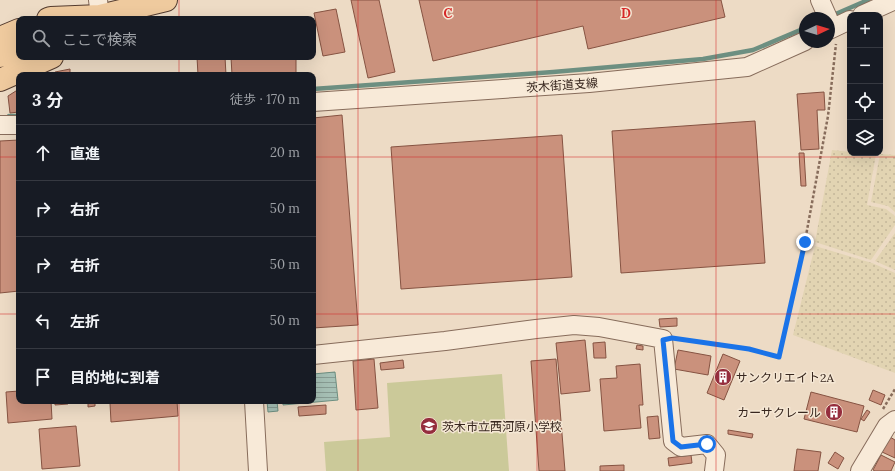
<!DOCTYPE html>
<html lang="ja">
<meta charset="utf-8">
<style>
:root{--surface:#171b24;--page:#242831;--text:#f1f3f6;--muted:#9ea1a6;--line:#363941}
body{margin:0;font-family:Lora,"Noto Sans JP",serif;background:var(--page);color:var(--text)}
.controls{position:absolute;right:12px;top:12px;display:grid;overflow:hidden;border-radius:8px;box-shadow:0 4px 16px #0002}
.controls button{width:36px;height:36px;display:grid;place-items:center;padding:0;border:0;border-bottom:1px solid var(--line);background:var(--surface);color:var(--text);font:20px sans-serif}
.compass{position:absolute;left:799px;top:12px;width:36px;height:36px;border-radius:50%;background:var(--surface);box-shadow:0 4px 16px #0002;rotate:86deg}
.stop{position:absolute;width:12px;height:12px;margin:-9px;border:3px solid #1a73e8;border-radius:50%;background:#fff}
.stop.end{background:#1a73e8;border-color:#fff;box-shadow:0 1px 4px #0008}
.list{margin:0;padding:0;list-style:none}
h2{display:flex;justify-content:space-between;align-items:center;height:52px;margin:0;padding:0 16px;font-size:17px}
h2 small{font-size:13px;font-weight:400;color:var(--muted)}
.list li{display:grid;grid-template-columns:26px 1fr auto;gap:12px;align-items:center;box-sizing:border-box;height:56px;padding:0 16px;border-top:1px solid var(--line)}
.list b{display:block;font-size:15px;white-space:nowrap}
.list em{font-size:13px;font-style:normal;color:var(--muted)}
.icon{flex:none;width:22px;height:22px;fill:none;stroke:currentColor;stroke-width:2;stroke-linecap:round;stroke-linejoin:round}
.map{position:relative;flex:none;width:895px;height:471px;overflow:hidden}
.search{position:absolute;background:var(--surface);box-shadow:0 4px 16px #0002;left:16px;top:16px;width:300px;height:44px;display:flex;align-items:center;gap:10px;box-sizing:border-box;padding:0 14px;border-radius:8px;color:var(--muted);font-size:15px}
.panel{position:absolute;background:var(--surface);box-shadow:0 4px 16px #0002;left:16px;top:72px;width:300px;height:332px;border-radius:8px}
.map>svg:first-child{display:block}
</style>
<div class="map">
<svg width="895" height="471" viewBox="0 0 895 471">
<defs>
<pattern id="farmland-dots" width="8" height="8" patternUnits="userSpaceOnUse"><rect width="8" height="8" fill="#e2d4b2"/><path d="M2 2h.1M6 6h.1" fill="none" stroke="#c3b699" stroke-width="1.8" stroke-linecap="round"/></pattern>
<pattern id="water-rules" width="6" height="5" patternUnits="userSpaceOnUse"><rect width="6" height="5" fill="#a6c0b5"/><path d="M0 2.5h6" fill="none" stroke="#889c93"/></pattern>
</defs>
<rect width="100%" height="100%" fill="#eddbc5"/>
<path fill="url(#farmland-dots)" d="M 832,150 L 850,152 L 850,153 L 876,154 L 867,205 L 886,209 L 895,216 L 895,225 L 871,260 L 815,242 Z
M 880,154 L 895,155 L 895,212 L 888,206 L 871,202 Z
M 895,233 L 895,270 L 875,261 Z
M 815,246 L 872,263 L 895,273 L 895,373 L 793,335 Z"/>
<path fill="#cbc999" d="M 502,374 L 509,471 L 326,471 L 324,442 L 390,437 L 387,383 Z"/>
<path fill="url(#water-rules)" stroke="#6d8f81" d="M 335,372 L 338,400 L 283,405 L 283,401 L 313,401 L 313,374 Z
M 267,401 L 277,401 L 278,411 L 268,412 Z"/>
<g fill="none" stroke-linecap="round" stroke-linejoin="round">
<path stroke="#6d8f81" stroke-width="4.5" d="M 831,16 L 868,0
M 313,89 L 553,72 L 703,59 L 753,50 L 805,28
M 9,116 L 19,116"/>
</g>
<path fill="#ca917c" stroke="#865342" d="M 351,0 L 379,0 L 395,72 L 368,78 Z
M 419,0 L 721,0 L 725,17 L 588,49 L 583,26 L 433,61 Z
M 336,9 L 345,52 L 323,56 L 314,13 Z
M 197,57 L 225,57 L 226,75 L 198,75 Z
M 231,57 L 296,57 L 296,75 L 232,75 Z
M 70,69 L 70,75 L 56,75 L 55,72 Z
M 19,89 L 19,112 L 10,113 L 8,96 Z
M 824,92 L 825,110 L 817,110 L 819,149 L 801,150 L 797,94 Z
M 342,115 L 358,325 L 313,328 L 313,118 Z
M 755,121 L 765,263 L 621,273 L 612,131 Z
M 562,135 L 572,277 L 401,289 L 391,147 Z
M 19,140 L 19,291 L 0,293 L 0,141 Z
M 799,153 L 804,153 L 806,186 L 801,186 Z
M 677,318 L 677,326 L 660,327 L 659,319 Z
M 585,340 L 590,391 L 561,394 L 556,343 Z
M 605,342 L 606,358 L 594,358 L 593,343 Z
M 637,345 L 643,346 L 643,350 L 636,349 Z
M 678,350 L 711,356 L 708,375 L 674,369 Z
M 723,354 L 740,361 L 724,400 L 707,393 Z
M 374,359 L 378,408 L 356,410 L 353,361 Z
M 556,359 L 565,471 L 539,471 L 531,361 Z
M 403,360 L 404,368 L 381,370 L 380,363 Z
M 640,364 L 643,405 L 639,405 L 641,428 L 604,431 L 600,379 L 617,378 L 616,366 Z
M 873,390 L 885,395 L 881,405 L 869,400 Z
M 19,391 L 19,401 L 51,401 L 52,419 L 8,423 L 6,392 Z
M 811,392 L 864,406 L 857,432 L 804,419 Z
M 55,401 L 67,401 L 68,404 L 55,405 Z
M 88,401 L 95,401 L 95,406 L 88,407 Z
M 129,401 L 177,401 L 178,416 L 111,422 L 110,403 Z
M 326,405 L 326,414 L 299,416 L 298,407 Z
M 867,410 L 870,412 L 864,421 L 861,419 Z
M 658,416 L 660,438 L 649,439 L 647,417 Z
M 76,426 L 80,466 L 42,469 L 39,429 Z
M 728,430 L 753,434 L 752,438 L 728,434 Z
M 890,437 L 895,440 L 895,458 L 882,452 Z
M 797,449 L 821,452 L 818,471 L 794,471 Z
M 835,452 L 844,458 L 838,469 L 828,463 Z
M 691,455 L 692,463 L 669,466 L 668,458 Z
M 881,455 L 895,462 L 891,471 L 875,471 L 873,470 Z
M 624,465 L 624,471 L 600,471 L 600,466 Z"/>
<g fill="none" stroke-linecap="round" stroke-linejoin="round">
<defs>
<path id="minor" d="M 98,0 L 100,16
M 820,0 L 828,18
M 862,15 L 895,0
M 829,30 L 850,20
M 313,102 L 589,83 L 747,67 L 805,41
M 0,125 L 19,125
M 313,355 L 445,341 L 536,329 L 574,325 L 599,327 L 663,339 L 673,441 L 681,447 L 707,444 L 716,455 L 714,471
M 254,401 L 258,471
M 860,471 L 887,426 L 895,420"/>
<path id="major" d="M 48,19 L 51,18 L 100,16
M 94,19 L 100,16 L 166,0
M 0,38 L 19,30
M 0,56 L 19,49
M 0,80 L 52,57"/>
</defs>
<use href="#minor" stroke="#876c5b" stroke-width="20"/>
<use href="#major" stroke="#553c2f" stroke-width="24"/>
<path stroke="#876c5b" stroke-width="2.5" stroke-dasharray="3 2" stroke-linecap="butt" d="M 678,339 L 749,349 L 779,357 L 805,241 L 828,116 L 836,44
M 883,409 L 895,389"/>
<use href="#minor" stroke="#f8ead8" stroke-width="18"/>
<use href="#major" stroke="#efca9e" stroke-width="22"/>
</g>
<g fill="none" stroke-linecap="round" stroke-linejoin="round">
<path stroke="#1a73e8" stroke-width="5" d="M 707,444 L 681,447 L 673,441 L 663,340 L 672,338 L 749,349 L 779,357 L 805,242"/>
</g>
<path fill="none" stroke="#d62828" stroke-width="1" stroke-opacity="0.55" d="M 179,0 L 179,19M 358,0 L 358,471M 537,0 L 537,471M 716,0 L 716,471M 179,57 L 179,75M 0,157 L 19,157M 313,157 L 895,157M 0,314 L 19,314M 313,314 L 895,314M 179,401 L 179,471"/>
<defs>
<symbol id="building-disc" viewBox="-11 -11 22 22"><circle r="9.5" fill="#952d3d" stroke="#f5e7d4"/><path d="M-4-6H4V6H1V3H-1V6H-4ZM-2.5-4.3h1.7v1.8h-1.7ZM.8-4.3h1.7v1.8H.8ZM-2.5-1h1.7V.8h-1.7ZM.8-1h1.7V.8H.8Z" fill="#fff"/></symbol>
<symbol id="school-disc" viewBox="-11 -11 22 22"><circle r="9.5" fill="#952d3d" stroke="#f5e7d4"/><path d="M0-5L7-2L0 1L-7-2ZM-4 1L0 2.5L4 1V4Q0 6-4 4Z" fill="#fff"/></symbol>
</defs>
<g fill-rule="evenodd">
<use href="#building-disc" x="713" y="367" width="20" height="20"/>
<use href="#building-disc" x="824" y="402" width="20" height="20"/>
<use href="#school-disc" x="419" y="416" width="20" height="20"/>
</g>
<g text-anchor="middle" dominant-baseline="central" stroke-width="3" stroke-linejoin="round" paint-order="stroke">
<g font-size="12" fill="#38271f" stroke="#f5e7d4">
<text transform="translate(562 85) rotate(-4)">茨木街道支線</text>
</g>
<g font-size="12" fill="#38271f" stroke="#f5e7d4" text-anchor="start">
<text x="736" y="377">サンクリエイト2A</text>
<text x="821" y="412" text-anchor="end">カーサクレール</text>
<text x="442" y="426">茨木市立西河原小学校</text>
</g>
</g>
<g font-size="13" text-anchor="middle" font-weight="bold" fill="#d62828" stroke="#f5e7d4" stroke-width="3" stroke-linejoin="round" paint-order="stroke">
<text x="448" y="18">C</text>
<text x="626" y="18">D</text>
</g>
</svg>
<div class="controls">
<button>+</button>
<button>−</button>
<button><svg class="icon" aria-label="locate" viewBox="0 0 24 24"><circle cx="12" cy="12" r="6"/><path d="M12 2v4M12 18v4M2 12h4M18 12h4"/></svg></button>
<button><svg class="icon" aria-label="layers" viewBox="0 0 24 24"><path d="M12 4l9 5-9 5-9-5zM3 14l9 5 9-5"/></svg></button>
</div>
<svg class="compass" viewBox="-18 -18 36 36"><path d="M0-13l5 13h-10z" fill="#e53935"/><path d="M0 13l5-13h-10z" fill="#9ea1a6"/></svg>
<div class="stop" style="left:707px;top:444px"></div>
<div class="stop end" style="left:805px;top:242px"></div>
<div class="search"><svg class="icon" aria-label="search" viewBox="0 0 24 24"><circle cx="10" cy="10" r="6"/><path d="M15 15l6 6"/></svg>ここで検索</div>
<section class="panel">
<h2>3 分<small>徒歩 · 170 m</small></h2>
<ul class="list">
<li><svg class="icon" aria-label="ahead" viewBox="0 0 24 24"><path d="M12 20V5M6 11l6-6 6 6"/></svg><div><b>直進</b></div><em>20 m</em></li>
<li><svg class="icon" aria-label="right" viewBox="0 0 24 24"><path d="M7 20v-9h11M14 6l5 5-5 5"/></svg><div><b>右折</b></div><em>50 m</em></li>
<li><svg class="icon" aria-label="right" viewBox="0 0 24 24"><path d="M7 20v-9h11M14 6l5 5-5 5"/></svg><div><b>右折</b></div><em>50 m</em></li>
<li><svg class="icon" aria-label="left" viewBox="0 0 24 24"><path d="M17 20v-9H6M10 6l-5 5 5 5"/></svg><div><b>左折</b></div><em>50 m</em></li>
<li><svg class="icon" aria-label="arrive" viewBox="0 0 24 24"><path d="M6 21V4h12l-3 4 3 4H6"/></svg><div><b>目的地に到着</b></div></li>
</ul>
</section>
</div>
